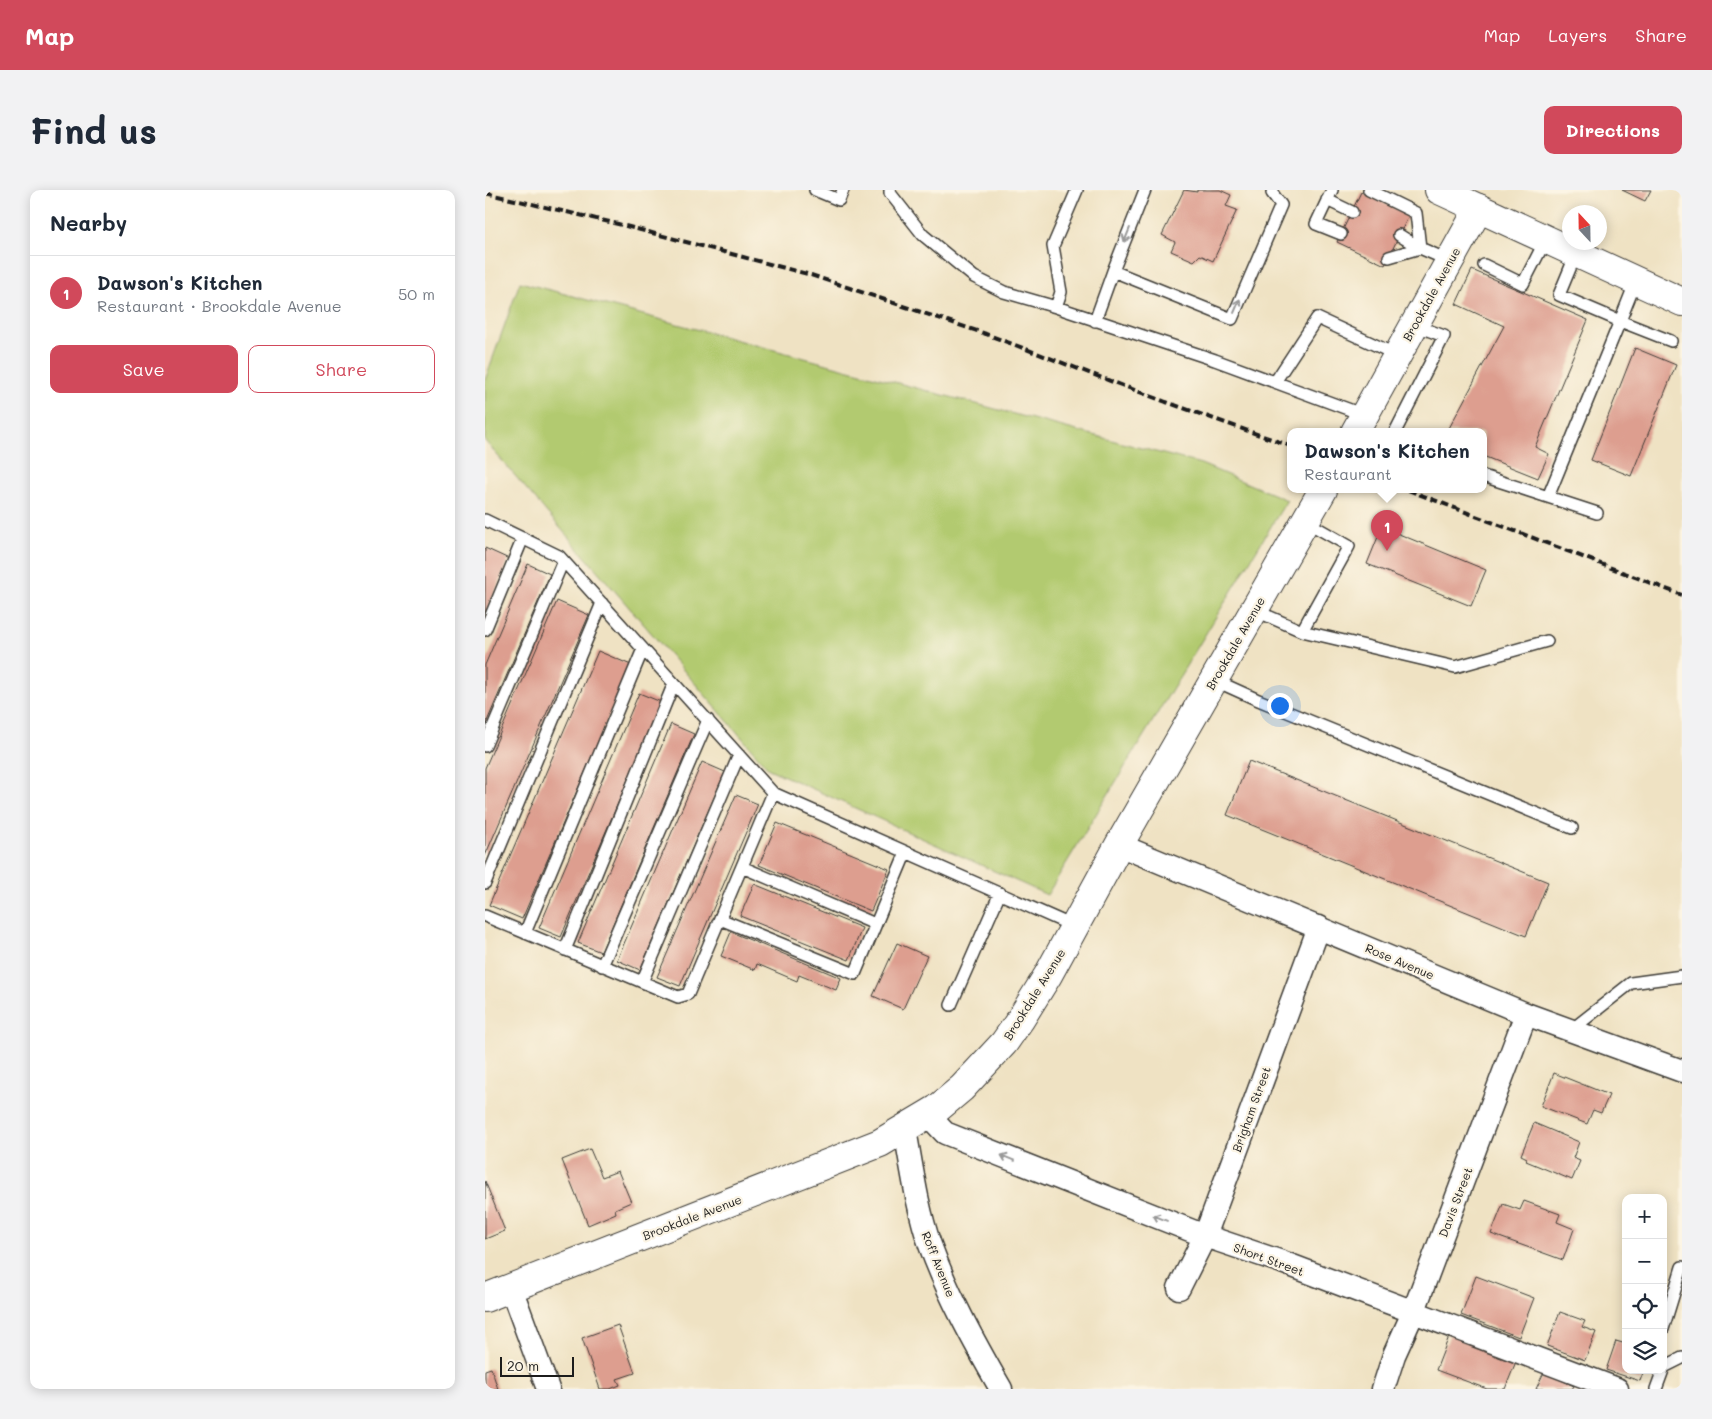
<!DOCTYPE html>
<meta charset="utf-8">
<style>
:root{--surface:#fff;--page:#f2f2f3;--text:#1f2937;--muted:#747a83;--line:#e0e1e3;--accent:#d1495b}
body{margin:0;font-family:Mali,sans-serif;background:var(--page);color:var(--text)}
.controls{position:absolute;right:15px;bottom:15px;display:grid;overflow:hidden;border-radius:10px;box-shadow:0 2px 12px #0003}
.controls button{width:45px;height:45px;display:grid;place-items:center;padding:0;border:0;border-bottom:1px solid var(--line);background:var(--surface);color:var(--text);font:25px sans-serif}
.compass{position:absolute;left:1077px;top:15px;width:45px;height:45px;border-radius:50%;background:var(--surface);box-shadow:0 2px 12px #0003;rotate:338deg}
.scale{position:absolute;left:15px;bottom:12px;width:74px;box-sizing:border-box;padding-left:5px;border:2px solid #1c1c1c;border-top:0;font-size:14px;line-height:18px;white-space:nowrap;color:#1c1c1c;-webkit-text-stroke:4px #fcf5e5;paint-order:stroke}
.you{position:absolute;left:794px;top:515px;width:18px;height:18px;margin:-12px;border:4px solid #fff;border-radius:50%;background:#1a73e8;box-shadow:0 0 0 8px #1a73e833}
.badge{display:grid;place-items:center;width:32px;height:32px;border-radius:50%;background:var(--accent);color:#fff;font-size:16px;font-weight:700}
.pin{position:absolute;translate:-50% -41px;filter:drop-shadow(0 1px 2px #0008)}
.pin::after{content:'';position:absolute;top:26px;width:18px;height:15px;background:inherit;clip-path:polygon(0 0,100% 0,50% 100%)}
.popup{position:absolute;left:802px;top:238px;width:200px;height:65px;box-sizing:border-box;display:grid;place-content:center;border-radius:10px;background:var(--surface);filter:drop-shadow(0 1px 4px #0005);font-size:16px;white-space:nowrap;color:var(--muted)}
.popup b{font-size:19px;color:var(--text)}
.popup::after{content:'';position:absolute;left:50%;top:100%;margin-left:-10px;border:10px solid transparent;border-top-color:var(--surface)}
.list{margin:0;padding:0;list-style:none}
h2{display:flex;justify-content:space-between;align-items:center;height:65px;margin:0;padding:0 20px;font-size:21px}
h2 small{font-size:16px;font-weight:400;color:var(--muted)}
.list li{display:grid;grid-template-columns:32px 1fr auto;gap:15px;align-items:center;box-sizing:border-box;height:75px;padding:0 20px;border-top:1px solid var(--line)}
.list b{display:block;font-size:19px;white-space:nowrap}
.list p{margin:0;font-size:16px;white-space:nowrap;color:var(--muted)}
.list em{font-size:16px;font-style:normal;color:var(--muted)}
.actions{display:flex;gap:10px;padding:15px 20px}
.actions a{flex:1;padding:11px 0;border:1px solid var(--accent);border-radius:10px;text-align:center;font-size:18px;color:var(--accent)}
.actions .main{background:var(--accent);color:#fff}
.icon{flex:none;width:28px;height:28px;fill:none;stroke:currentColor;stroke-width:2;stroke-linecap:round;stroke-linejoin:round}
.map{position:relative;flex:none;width:1197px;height:1199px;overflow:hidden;border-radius:10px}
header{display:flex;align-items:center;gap:30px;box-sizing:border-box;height:70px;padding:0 25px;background:var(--accent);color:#fff}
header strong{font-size:24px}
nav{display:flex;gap:28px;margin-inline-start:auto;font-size:18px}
.intro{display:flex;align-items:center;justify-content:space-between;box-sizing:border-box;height:120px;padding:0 30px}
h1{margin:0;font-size:35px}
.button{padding:12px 22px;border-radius:10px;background:var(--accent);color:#fff;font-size:18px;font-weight:700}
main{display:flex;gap:30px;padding:0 30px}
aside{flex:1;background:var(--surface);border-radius:10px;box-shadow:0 2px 12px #0003}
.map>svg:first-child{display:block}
</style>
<header>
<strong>Map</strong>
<nav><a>Map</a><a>Layers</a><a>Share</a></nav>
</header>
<div class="intro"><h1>Find us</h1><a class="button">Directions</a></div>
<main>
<aside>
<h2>Nearby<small></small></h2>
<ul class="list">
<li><span class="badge">1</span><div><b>Dawson's Kitchen</b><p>Restaurant · Brookdale Avenue</p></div><em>50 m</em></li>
</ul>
<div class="actions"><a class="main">Save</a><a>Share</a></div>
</aside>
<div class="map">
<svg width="1197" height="1199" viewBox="0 0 1197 1199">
<rect width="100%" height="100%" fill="#fcf5e5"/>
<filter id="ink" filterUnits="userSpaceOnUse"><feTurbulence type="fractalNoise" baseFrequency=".02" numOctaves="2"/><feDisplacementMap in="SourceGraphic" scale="10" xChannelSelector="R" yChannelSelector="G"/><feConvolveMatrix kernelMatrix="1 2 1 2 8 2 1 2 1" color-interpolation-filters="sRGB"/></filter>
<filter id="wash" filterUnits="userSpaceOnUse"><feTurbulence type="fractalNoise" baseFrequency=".0096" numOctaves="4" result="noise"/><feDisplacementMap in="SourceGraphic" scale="20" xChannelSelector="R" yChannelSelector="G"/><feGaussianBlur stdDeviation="1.12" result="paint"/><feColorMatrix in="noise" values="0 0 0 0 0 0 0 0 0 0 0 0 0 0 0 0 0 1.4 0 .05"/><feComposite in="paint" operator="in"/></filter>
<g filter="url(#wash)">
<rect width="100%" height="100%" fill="#efe2c3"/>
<path fill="#b2ca6f" stroke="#677346" d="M 35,92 L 716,274 L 802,310 L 562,705 L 284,579 L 0,251 L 0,190 Z"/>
<g id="blocks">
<path fill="#dd9e8f" d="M 699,0 L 712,2 L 712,0 L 735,0 L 746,5 L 741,16 L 752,20 L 728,71 L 715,65 L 709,71 L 686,61 L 690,52 L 677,45 Z
M 1137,0 L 1166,0 L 1160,11 Z
M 876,2 L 924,25 L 900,75 L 852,52 Z
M 987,80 L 1103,130 L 1050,257 L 1064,264 L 1053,288 L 998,266 L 998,242 L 962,242 L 1019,136 L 971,114 Z
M 1150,158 L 1191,175 L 1146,286 L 1106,270 Z
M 897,337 L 1001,380 L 986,416 L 882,374 Z
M 0,358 L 24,369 L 0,426 Z
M 43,374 L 65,384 L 0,536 L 0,475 Z
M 72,411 L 104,425 L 0,666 L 0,578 Z
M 113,461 L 146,475 L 37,729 L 4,715 Z
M 154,503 L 176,512 L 76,747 L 54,738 Z
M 186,534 L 209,544 L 116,762 L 93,753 Z
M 764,571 L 1063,692 L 1041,746 L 742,625 Z
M 217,572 L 240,582 L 155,780 L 132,770 Z
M 251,605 L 273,614 L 195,796 L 172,787 Z
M 292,633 L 404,679 L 386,721 L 274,675 Z
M 269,694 L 377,738 L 364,770 L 255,726 Z
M 246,742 L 356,788 L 351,800 L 314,785 L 312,791 L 272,774 L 270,780 L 236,766 Z
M 412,753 L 442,766 L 418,819 L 388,806 Z
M 1069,883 L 1124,905 L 1116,923 L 1108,920 L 1102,934 L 1056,916 Z
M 1049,933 L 1094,952 L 1088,968 L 1095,971 L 1087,990 L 1041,971 L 1042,968 L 1036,965 Z
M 105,959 L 117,987 L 133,981 L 146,1012 L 130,1019 L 131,1023 L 103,1035 L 77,970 Z
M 0,991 L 20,1041 L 0,1049 Z
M 1039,1011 L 1075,1024 L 1072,1032 L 1089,1039 L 1078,1070 L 1006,1044 L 1018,1014 L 1035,1020 Z
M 991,1086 L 1049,1108 L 1034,1147 L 976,1125 Z
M 1075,1122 L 1100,1131 L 1097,1137 L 1111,1142 L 1100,1170 L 1062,1156 Z
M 133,1135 L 150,1183 L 132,1189 L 135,1195 L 125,1199 L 115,1199 L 97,1148 Z
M 965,1144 L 1032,1169 L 1020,1199 L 1002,1199 L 951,1180 Z
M 1131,1151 L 1141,1154 L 1141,1180 L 1159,1180 L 1155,1191 L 1121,1180 Z
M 6,1178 L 13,1199 L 0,1199 L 0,1180 Z
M 1059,1182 L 1089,1196 L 1087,1199 L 1051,1199 Z"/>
</g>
</g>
<g filter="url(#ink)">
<use href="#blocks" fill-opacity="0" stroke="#3c3a35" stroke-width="1"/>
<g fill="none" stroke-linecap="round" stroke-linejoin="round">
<defs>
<path id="lane" d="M 330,0 L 354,10 L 358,0
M 405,0 L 405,3 L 438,45 L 489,87 L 519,102 L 571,117 L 730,170 L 879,225
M 660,0 L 628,81 L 747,129 L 796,15 L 787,3 L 788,0
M 847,0 L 831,34 L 856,44
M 884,0 L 931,23 L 935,58
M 842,10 L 867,22
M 914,45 L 935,58
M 904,67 L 935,58 L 965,71
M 999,75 L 1038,94 L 1061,49
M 1151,91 L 1135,131 L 1186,151
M 571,117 L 576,102 L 568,56 L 592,0
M 610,131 L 628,81
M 790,192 L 832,128 L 912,165
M 910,242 L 959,146 L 929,135
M 998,286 L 1063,307 L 1135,131 L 1074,105 L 1091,64
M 1063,307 L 1112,323
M 0,330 L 74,366 L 288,603 L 590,737
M 769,420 L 817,441 L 864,356 L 820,331
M 0,440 L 38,348
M 817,441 L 970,477 L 1062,451
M 729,490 L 771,509 L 1087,638
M 0,556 L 78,371
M 257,677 L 390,734
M 0,693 L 117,413
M 0,726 L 193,807 L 203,804 L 288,603
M 235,729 L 370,784 L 421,662
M 40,743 L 158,459
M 80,760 L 189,493
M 117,776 L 223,530
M 157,792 L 254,565
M 466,815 L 515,703
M 1085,841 L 1146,793 L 1197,786
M 1178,1139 L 1197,1077
M 1179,1177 L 1197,1168
M 1171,1199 L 1178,1180"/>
<path id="street" d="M 634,655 L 1041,824 L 1197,881
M 443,925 L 460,943 L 720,1046 L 797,1072 L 1132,1199
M 420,940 C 427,978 432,1018 445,1055 C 463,1105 489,1152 516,1199
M 26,1098 L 63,1199
M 694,1098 L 720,1046 L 834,737
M 898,1199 L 909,1165 L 928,1123 L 1041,824"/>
<path id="secondary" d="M 870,242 L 994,18
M 0,1108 L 395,953 L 452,919 L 477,898 L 519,853 L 535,830 L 563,785 L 634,655 L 838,300"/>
<path id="primary" d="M 954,0 L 1197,112"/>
</defs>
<use href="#lane" stroke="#3c3a35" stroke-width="14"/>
<use href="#street" stroke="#3c3a35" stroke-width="25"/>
<use href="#secondary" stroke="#3c3a35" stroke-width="30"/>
<use href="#primary" stroke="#3c3a35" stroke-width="30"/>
<use href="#lane" stroke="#fff" stroke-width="11"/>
<use href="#street" stroke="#fff" stroke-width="22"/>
<use href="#secondary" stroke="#fff" stroke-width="28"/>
<use href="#primary" stroke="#fff" stroke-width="28"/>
<path stroke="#1c1c1c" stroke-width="4" stroke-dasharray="8 4" stroke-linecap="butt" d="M 0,3 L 133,34 L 326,85 L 501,144 L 681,212 L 806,256
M 923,300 L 1197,405"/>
</g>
<defs><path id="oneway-shaft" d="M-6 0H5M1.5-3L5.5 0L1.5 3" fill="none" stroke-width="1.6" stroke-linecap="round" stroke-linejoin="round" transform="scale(1.25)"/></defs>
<g stroke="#999">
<use href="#oneway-shaft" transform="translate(642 45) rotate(112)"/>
<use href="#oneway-shaft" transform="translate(752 116) rotate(-67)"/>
<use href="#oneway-shaft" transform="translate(523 968) rotate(-158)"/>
<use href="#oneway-shaft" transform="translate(675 1028) rotate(-158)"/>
</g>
</g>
<g text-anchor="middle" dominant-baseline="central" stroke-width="4.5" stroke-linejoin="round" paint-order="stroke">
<g font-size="12" fill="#1c1c1c" stroke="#fcf5e5">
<text transform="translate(946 104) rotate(-61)">Brookdale Avenue</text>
<text transform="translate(750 453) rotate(-60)">Brookdale Avenue</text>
<text transform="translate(915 771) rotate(23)">Rose Avenue</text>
<text transform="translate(549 804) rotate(-58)">Brookdale Avenue</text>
<text transform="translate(766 919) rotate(-70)">Brigham Street</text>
<text transform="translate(970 1012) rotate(-69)">Davis Street</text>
<text transform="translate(207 1027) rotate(-21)">Brookdale Avenue</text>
<text transform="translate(784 1069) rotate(20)">Short Street</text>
<text transform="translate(454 1074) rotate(68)">Roff Avenue</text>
</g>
</g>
</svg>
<div class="controls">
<button>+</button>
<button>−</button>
<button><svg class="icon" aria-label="locate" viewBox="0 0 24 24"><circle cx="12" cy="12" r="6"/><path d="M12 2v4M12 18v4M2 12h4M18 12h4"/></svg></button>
<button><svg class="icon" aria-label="layers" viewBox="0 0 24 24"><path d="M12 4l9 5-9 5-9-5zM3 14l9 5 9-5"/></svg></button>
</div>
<svg class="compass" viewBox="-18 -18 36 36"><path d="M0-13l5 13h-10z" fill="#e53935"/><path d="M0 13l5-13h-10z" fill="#747a83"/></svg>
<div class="scale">20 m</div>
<div class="you"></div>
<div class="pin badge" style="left:902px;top:361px">1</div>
<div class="popup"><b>Dawson's Kitchen</b>Restaurant</div>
</div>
</main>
